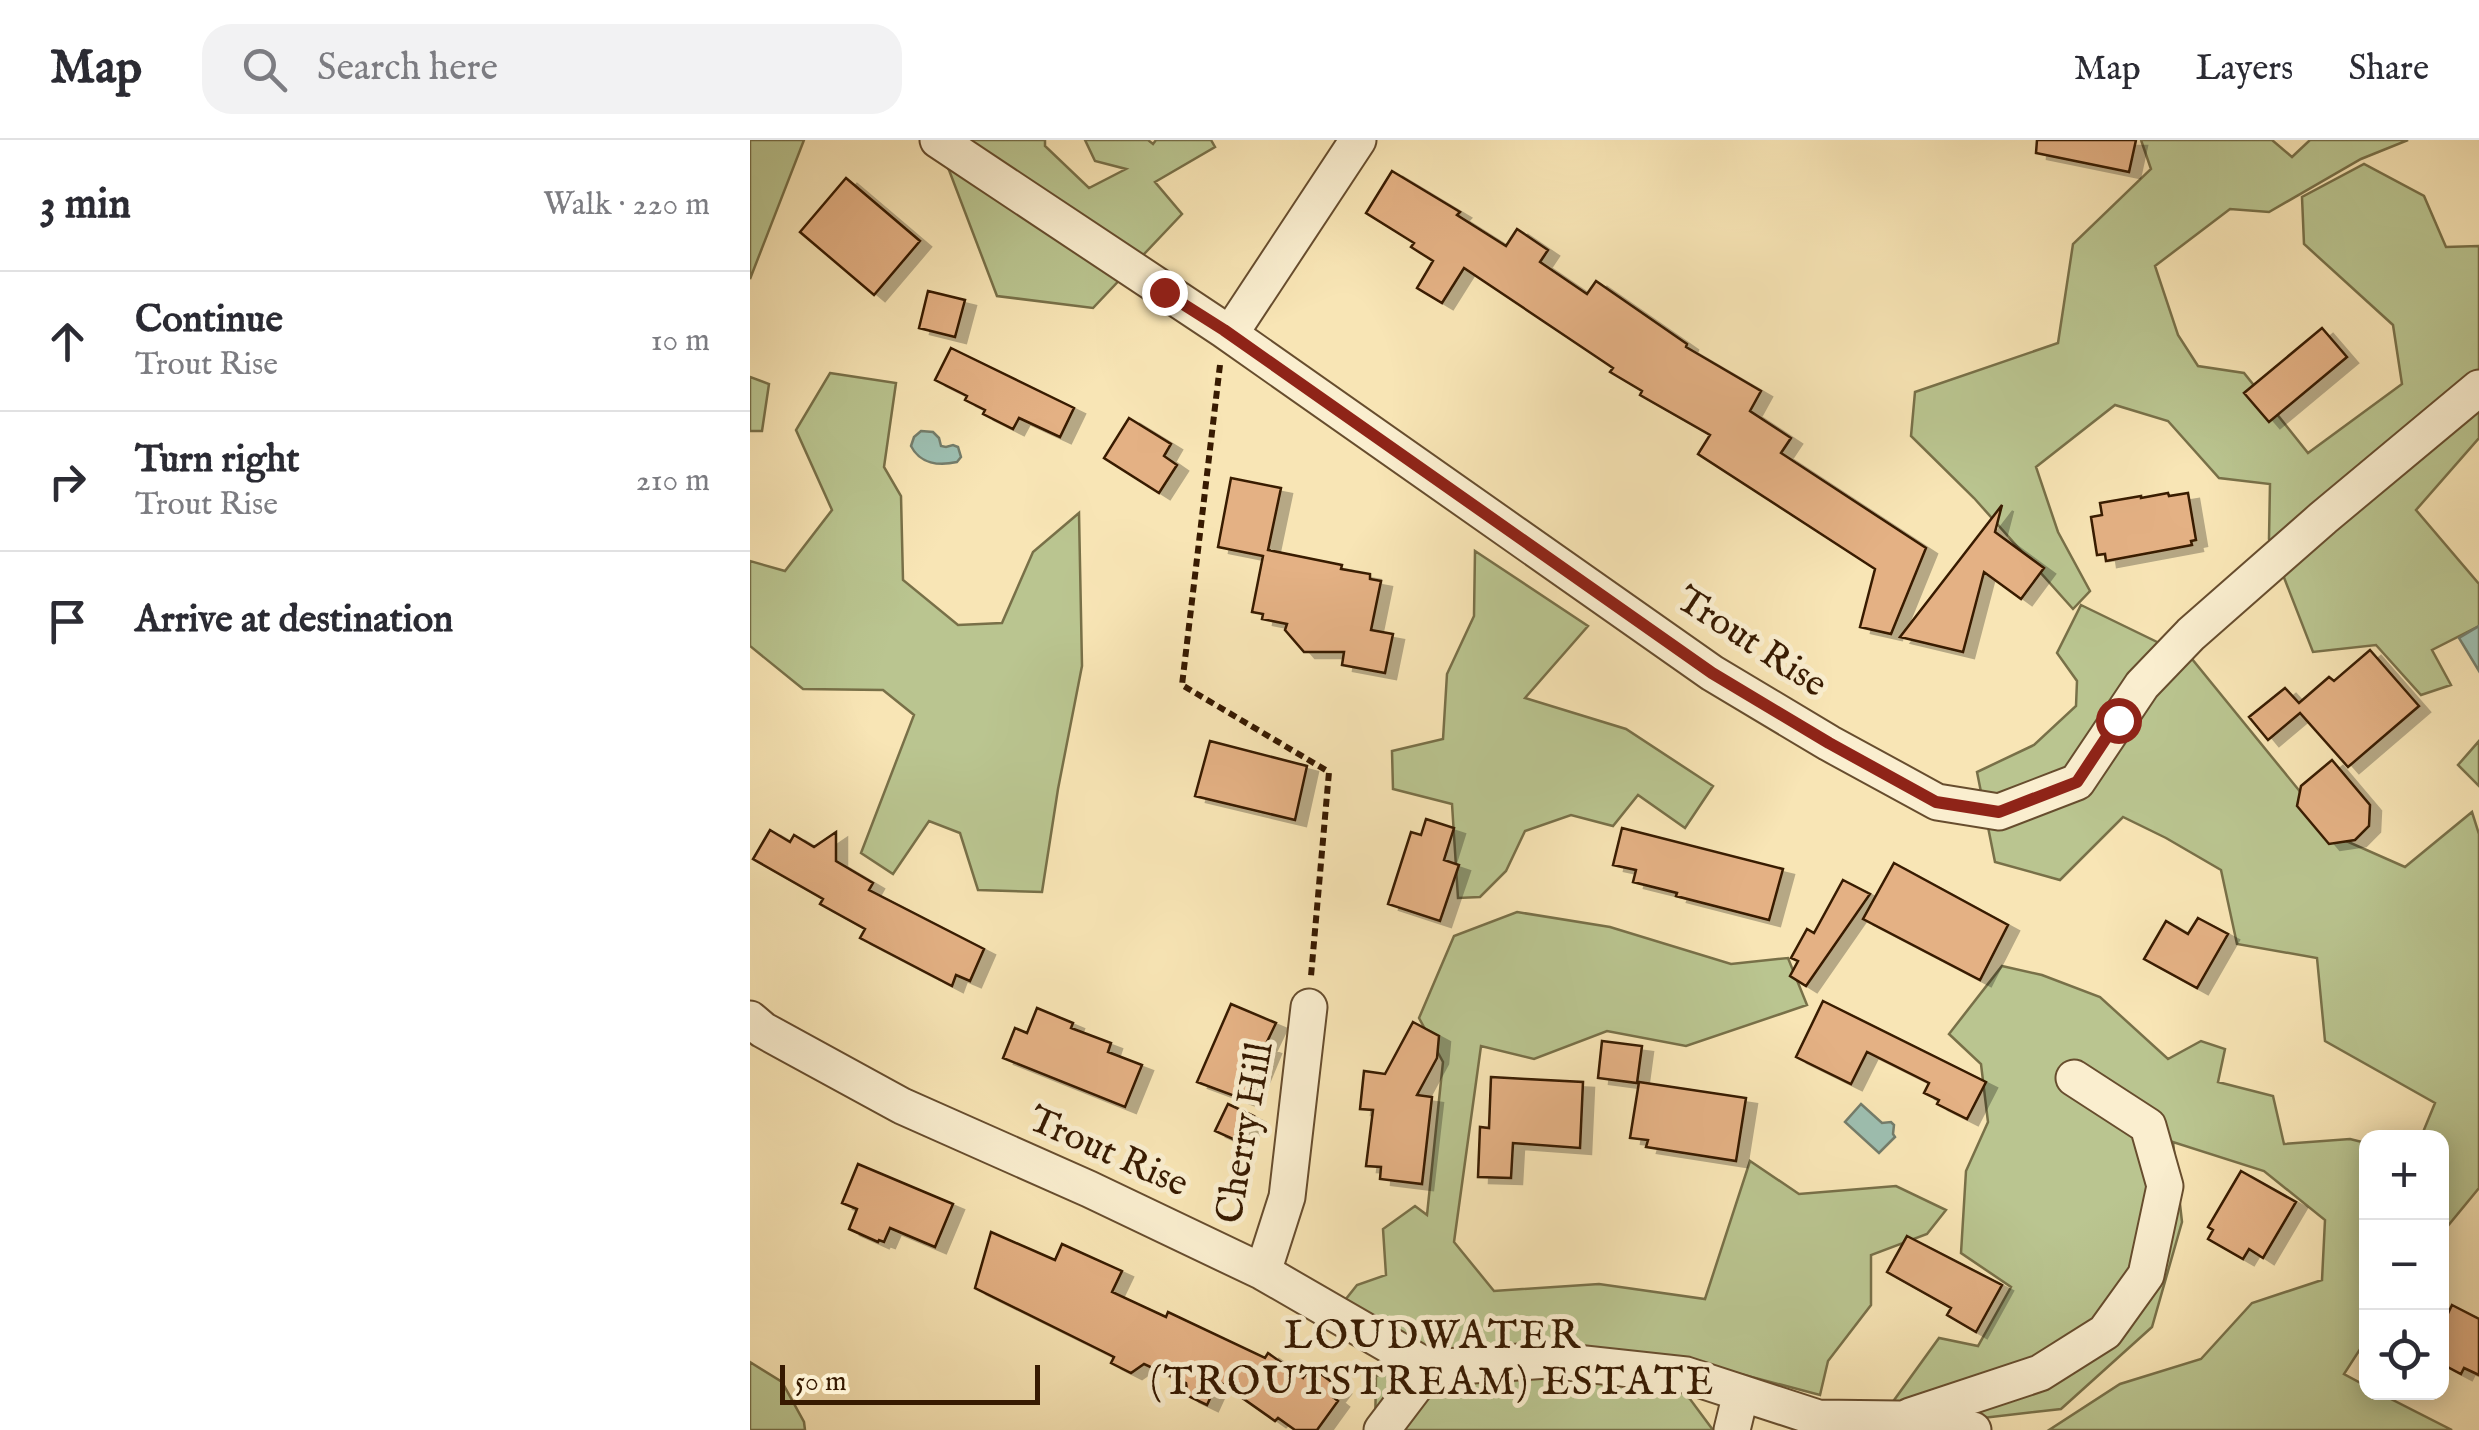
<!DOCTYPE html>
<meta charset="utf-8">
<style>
:root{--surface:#fff;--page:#f2f2f3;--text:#2b2b33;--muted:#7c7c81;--line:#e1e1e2}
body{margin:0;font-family:"IM FELL English",serif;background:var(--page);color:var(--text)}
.controls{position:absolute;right:30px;bottom:30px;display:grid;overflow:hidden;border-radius:20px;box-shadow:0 5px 25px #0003}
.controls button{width:90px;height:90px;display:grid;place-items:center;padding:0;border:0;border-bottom:2px solid var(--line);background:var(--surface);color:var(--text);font:50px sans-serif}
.scale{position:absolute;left:30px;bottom:25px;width:260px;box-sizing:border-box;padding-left:10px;border:5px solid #371a01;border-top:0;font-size:28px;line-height:35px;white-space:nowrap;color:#371a01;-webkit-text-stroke:8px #faeecf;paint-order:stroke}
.stop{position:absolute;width:30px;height:30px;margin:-22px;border:8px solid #8f2418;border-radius:50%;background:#fff}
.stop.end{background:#8f2418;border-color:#fff;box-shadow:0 2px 10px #0008}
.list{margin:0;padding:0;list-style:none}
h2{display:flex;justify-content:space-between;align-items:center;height:130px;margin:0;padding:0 40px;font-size:42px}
h2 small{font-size:32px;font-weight:400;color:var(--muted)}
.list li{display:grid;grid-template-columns:65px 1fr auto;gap:30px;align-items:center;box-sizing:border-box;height:140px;padding:0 40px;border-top:2px solid var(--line)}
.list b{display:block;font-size:38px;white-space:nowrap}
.list p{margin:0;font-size:32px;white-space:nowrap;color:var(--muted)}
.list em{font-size:32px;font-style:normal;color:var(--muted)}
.icon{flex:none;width:55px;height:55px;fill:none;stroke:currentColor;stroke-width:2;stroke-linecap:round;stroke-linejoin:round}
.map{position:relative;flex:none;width:1729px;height:1290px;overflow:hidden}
header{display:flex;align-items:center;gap:60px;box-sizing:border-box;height:140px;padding:0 50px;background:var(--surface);border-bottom:2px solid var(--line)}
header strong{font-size:48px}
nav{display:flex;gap:55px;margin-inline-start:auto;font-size:35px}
.search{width:700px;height:90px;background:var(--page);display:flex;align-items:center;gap:25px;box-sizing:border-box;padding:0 35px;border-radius:30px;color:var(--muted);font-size:38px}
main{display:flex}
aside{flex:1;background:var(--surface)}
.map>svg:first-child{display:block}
</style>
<header>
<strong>Map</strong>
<div class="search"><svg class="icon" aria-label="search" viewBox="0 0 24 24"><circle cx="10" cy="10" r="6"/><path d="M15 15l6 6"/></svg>Search here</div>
<nav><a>Map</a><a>Layers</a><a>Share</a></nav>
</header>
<main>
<aside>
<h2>3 min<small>Walk · 220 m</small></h2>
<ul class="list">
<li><svg class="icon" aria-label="ahead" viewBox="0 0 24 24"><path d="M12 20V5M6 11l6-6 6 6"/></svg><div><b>Continue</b><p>Trout Rise</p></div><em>10 m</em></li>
<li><svg class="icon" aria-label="right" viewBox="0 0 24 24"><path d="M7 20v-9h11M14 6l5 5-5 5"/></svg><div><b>Turn right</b><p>Trout Rise</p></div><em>210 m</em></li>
<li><svg class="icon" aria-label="arrive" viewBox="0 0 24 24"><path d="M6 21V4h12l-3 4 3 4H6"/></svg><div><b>Arrive at destination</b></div></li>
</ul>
</aside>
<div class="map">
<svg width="1729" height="1290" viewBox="0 0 1729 1290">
<defs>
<filter id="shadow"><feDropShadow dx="11" dy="6" stdDeviation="0" flood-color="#0004"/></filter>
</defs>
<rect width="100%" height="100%" fill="#f8e5b5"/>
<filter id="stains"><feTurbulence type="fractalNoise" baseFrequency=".002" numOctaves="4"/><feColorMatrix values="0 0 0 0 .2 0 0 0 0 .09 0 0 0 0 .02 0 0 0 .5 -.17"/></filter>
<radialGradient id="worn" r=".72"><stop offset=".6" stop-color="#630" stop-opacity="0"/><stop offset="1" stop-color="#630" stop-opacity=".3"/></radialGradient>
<path fill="#bac590" stroke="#787048" stroke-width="2.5" d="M 0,0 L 54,0 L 0,139 Z
M 180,0 L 295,0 L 295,6 L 339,48 L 376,29 L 345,21 L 335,0 L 398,0 L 403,4 L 406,0 L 461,0 L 465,7 L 405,42 L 432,74 L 343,168 L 247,156 L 199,30 Z
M 1391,0 L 1522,0 L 1542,17 L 1560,0 L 1658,0 L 1611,19 L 1519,72 L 1480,69 L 1405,126 L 1428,195 L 1448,226 L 1494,233 L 1558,313 L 1652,244 L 1643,185 L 1554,104 L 1552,57 L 1614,24 L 1674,56 L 1696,107 L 1729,106 L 1729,298 L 1666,370 L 1729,444 L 1729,486 L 1682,510 L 1701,545 L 1671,555 L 1626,505 L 1563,512 L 1519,399 L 1520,344 L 1469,338 L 1418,281 L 1365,265 L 1286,327 L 1308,392 L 1340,451 L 1323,469 L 1224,358 L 1161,296 L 1165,252 L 1308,203 L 1323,104 L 1401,29 Z
M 80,233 L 146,243 L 134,327 L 151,356 L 153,440 L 208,485 L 252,483 L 283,412 L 329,373 L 332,526 L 308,649 L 292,752 L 228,750 L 210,693 L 179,681 L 143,734 L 111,713 L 164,575 L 133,550 L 53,549 L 0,506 L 0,421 L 35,431 L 82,370 L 46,290 Z
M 0,237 L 19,244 L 12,291 L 0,291 Z
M 725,411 L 838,486 L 775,558 L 876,589 L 963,646 L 935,688 L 888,655 L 863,686 L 821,675 L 775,691 L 756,731 L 730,757 L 708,758 L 702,664 L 643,649 L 642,611 L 693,599 L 697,534 L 724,476 Z
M 1331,465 L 1442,519 L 1587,697 L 1655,727 L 1722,672 L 1729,694 L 1729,1048 L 1692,1093 L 1692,998 L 1671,997 L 1685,963 L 1575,901 L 1567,818 L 1487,804 L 1471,730 L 1416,698 L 1373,677 L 1310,740 L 1245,722 L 1227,632 L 1284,605 L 1326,566 L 1327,541 L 1307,513 Z
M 1729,601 L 1729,646 L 1708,625 Z
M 767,772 L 860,787 L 981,824 L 1038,818 L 1057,865 L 936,906 L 857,891 L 784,919 L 731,906 L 704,1102 L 744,1151 L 849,1144 L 955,1159 L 1000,1021 L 1049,1054 L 1146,1046 L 1196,1070 L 1177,1094 L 1121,1115 L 1121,1165 L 1078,1221 L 1070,1255 L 945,1222 L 924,1246 L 940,1259 L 963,1290 L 625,1290 L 626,1236 L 681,1215 L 592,1164 L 607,1145 L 636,1135 L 633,1089 L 665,1066 L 677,1075 L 693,922 L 669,878 L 704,796 Z
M 1252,826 L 1292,835 L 1350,857 L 1418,919 L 1451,901 L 1475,909 L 1468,942 L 1523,956 L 1534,1004 L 1600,999 L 1616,1003 L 1616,1200 L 1594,1234 L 1616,1246 L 1616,1252 L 1629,1253 L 1702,1290 L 1299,1290 L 1370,1244 L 1451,1219 L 1502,1163 L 1572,1140 L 1575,1080 L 1514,1031 L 1423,1002 L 1432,1082 L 1402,1187 L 1311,1269 L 1224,1279 L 1142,1263 L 1189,1198 L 1228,1206 L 1261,1147 L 1211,1113 L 1216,1031 L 1238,982 L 1231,924 L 1199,894 Z
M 0,1222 L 32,1242 L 54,1282 L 55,1290 L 0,1290 Z"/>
<path fill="#9dbfb1" stroke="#747d6b" stroke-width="2.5" d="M 171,291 L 183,292 L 189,298 L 191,306 L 196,307 L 203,305 L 208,307 L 211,317 L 207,322 C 189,326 170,324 161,306 L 164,297 Z
M 1729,486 L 1729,531 L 1709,498 Z
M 1111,964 L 1132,983 L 1141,982 L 1144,985 L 1143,994 L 1145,997 L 1129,1013 L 1095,982 Z"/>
<path fill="#e4b184" stroke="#371a01" stroke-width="2.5" filter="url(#shadow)" d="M 1287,0 L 1386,0 L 1379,32 L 1286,13 Z
M 642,31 L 710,72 L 707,75 L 756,106 L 767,89 L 798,110 L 790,122 L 837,154 L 846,141 L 937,204 L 936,207 L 1011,251 L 1000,271 L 1041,298 L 1031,313 L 1176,408 L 1141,494 L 1110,487 L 1125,429 L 948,314 L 960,295 L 890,255 L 892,251 L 860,232 L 863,228 L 714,128 L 692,163 L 667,148 L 683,121 L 661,107 L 664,103 L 616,73 Z
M 96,38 L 170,101 L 124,155 L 50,92 Z
M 178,151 L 215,160 L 205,197 L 169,188 Z
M 1572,188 L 1597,217 L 1519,282 L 1494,253 Z
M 201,208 L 324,268 L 310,297 L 269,278 L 263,289 L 233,274 L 235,270 L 215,260 L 217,256 L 185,240 Z
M 379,278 L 421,304 L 414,316 L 427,325 L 409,353 L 354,318 Z
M 481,338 L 531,348 L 518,410 L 592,425 L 591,429 L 620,434 L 620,439 L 631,441 L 621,490 L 643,494 L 635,533 L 592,525 L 594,512 L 554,512 L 535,490 L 537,484 L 512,479 L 513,474 L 502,472 L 513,416 L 468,407 Z
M 1418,353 L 1419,356 L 1438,353 L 1446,400 L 1441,401 L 1442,405 L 1356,421 L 1355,414 L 1347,415 L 1341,377 L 1352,375 L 1350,363 L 1391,356 L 1391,358 Z
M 1252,365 L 1245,392 L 1294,428 L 1271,459 L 1234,432 L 1213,512 L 1150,497 Z
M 1620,510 L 1669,566 L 1598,627 L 1550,573 L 1518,600 L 1499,577 L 1535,548 L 1549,563 L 1579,537 L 1584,541 Z
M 460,601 L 557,626 L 545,680 L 445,656 Z
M 1582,620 L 1620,665 L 1619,686 L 1605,700 L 1579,704 L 1547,666 L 1551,646 Z
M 676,679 L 704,688 L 694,720 L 709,725 L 690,781 L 638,764 L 661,692 L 671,695 Z
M 872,688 L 1033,729 L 1019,780 L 926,756 L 927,753 L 883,742 L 886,730 L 863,725 Z
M 20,690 L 40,702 L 44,695 L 64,707 L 86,692 L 86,721 L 123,743 L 119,750 L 234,809 L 220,841 L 206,835 L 202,846 L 110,798 L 115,789 L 70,764 L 73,759 L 3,719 Z
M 1144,723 L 1258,785 L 1230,840 L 1113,779 Z
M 1093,740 L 1120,754 L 1056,846 L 1040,836 L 1048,821 L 1041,818 L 1057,789 L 1064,793 Z
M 1448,778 L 1478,794 L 1447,848 L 1394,819 L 1416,781 L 1438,794 Z
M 1073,861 L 1236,942 L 1217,979 L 1187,964 L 1189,960 L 1174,953 L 1179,943 L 1117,912 L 1101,944 L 1046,917 Z
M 481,864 L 526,883 L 515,906 L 520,908 L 498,961 L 447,942 Z
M 287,868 L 323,883 L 321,888 L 361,903 L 358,912 L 392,925 L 375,967 L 253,918 L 265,888 L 277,893 Z
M 663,882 L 689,896 L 687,918 L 667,955 L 682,957 L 672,1044 L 630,1039 L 631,1027 L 616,1026 L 623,970 L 610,969 L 614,931 L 635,934 Z
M 852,901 L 892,906 L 887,943 L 848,938 Z
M 741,937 L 833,942 L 830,1008 L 763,1003 L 761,1038 L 728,1037 L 730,987 L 739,988 Z
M 889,942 L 996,958 L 986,1021 L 896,1007 L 898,1000 L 880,998 Z
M 478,964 L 504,976 L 492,1003 L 465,991 Z
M 108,1024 L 203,1064 L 185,1107 L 140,1088 L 134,1102 L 129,1100 L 128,1102 L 99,1089 L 107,1069 L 92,1063 Z
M 1491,1031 L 1546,1062 L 1513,1118 L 1499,1109 L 1493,1119 L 1458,1099 L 1463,1090 L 1458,1087 Z
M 241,1092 L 305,1120 L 312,1104 L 372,1131 L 362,1152 L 416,1177 L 418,1172 L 515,1218 L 518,1213 L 553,1238 L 561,1227 L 590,1248 L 583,1257 L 588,1261 L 567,1290 L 545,1290 L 528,1278 L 525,1281 L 468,1241 L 457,1265 L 438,1256 L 436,1243 L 394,1224 L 381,1233 L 361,1223 L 364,1217 L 225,1148 Z
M 1157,1096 L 1252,1145 L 1226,1192 L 1197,1175 L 1201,1168 L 1137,1132 Z
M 1702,1165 L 1729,1179 L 1729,1235 L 1714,1228 L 1711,1234 L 1692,1224 L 1692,1186 Z"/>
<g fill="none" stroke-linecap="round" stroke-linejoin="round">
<defs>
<path id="minor" d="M 188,0 L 474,190 L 962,533 L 1079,603 L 1187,662 L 1249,672 L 1327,642 L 1392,545 L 1441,494 L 1573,378 L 1729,248
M 480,194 L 608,0
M 0,879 L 13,890 L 152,966 L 339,1049 L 513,1132 L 679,1228
M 513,1132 L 537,1057 L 559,867
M 1160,1276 L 1290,1233 L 1355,1192 L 1396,1135 L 1415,1046 L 1398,986 L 1324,938
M 632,1290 L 679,1228 L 798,1220 L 936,1235 L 1068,1278 L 1150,1279 L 1223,1290
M 982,1290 L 991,1253"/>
</defs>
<use href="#minor" stroke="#674d2e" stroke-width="39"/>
<path stroke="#371a01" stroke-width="6" stroke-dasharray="8 5" stroke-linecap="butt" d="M 470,225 L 432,545 L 579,632 L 561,836"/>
<use href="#minor" stroke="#faeecf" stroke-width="35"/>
</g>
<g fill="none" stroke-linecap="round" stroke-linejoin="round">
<path stroke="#8f2418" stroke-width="12" d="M 414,152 L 474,190 L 962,533 L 1079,603 L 1186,662 L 1249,672 L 1327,642 L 1368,580"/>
</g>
<g text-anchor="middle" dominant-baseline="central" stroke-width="10" stroke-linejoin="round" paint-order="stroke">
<g font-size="38" fill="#371a01" stroke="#faeecf">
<text transform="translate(1001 503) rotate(33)">Trout Rise</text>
<text transform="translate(496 993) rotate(-80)">Cherry Hill</text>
<text transform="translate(358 1013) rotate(24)">Trout Rise</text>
</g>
<g font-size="40" letter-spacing="2.5" fill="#371a01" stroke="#faeecf">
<text x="683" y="1197">LOUDWATER<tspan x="683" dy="46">(TROUTSTREAM) ESTATE</tspan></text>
</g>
</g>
<rect width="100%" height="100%" filter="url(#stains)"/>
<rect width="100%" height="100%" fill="url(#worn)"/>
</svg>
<div class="controls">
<button>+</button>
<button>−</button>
<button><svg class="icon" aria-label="locate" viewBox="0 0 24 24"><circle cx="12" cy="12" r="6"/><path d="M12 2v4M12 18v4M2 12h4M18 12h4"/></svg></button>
</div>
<div class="scale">50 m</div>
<div class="stop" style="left:1368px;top:580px"></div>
<div class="stop end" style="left:414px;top:152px"></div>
</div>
</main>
